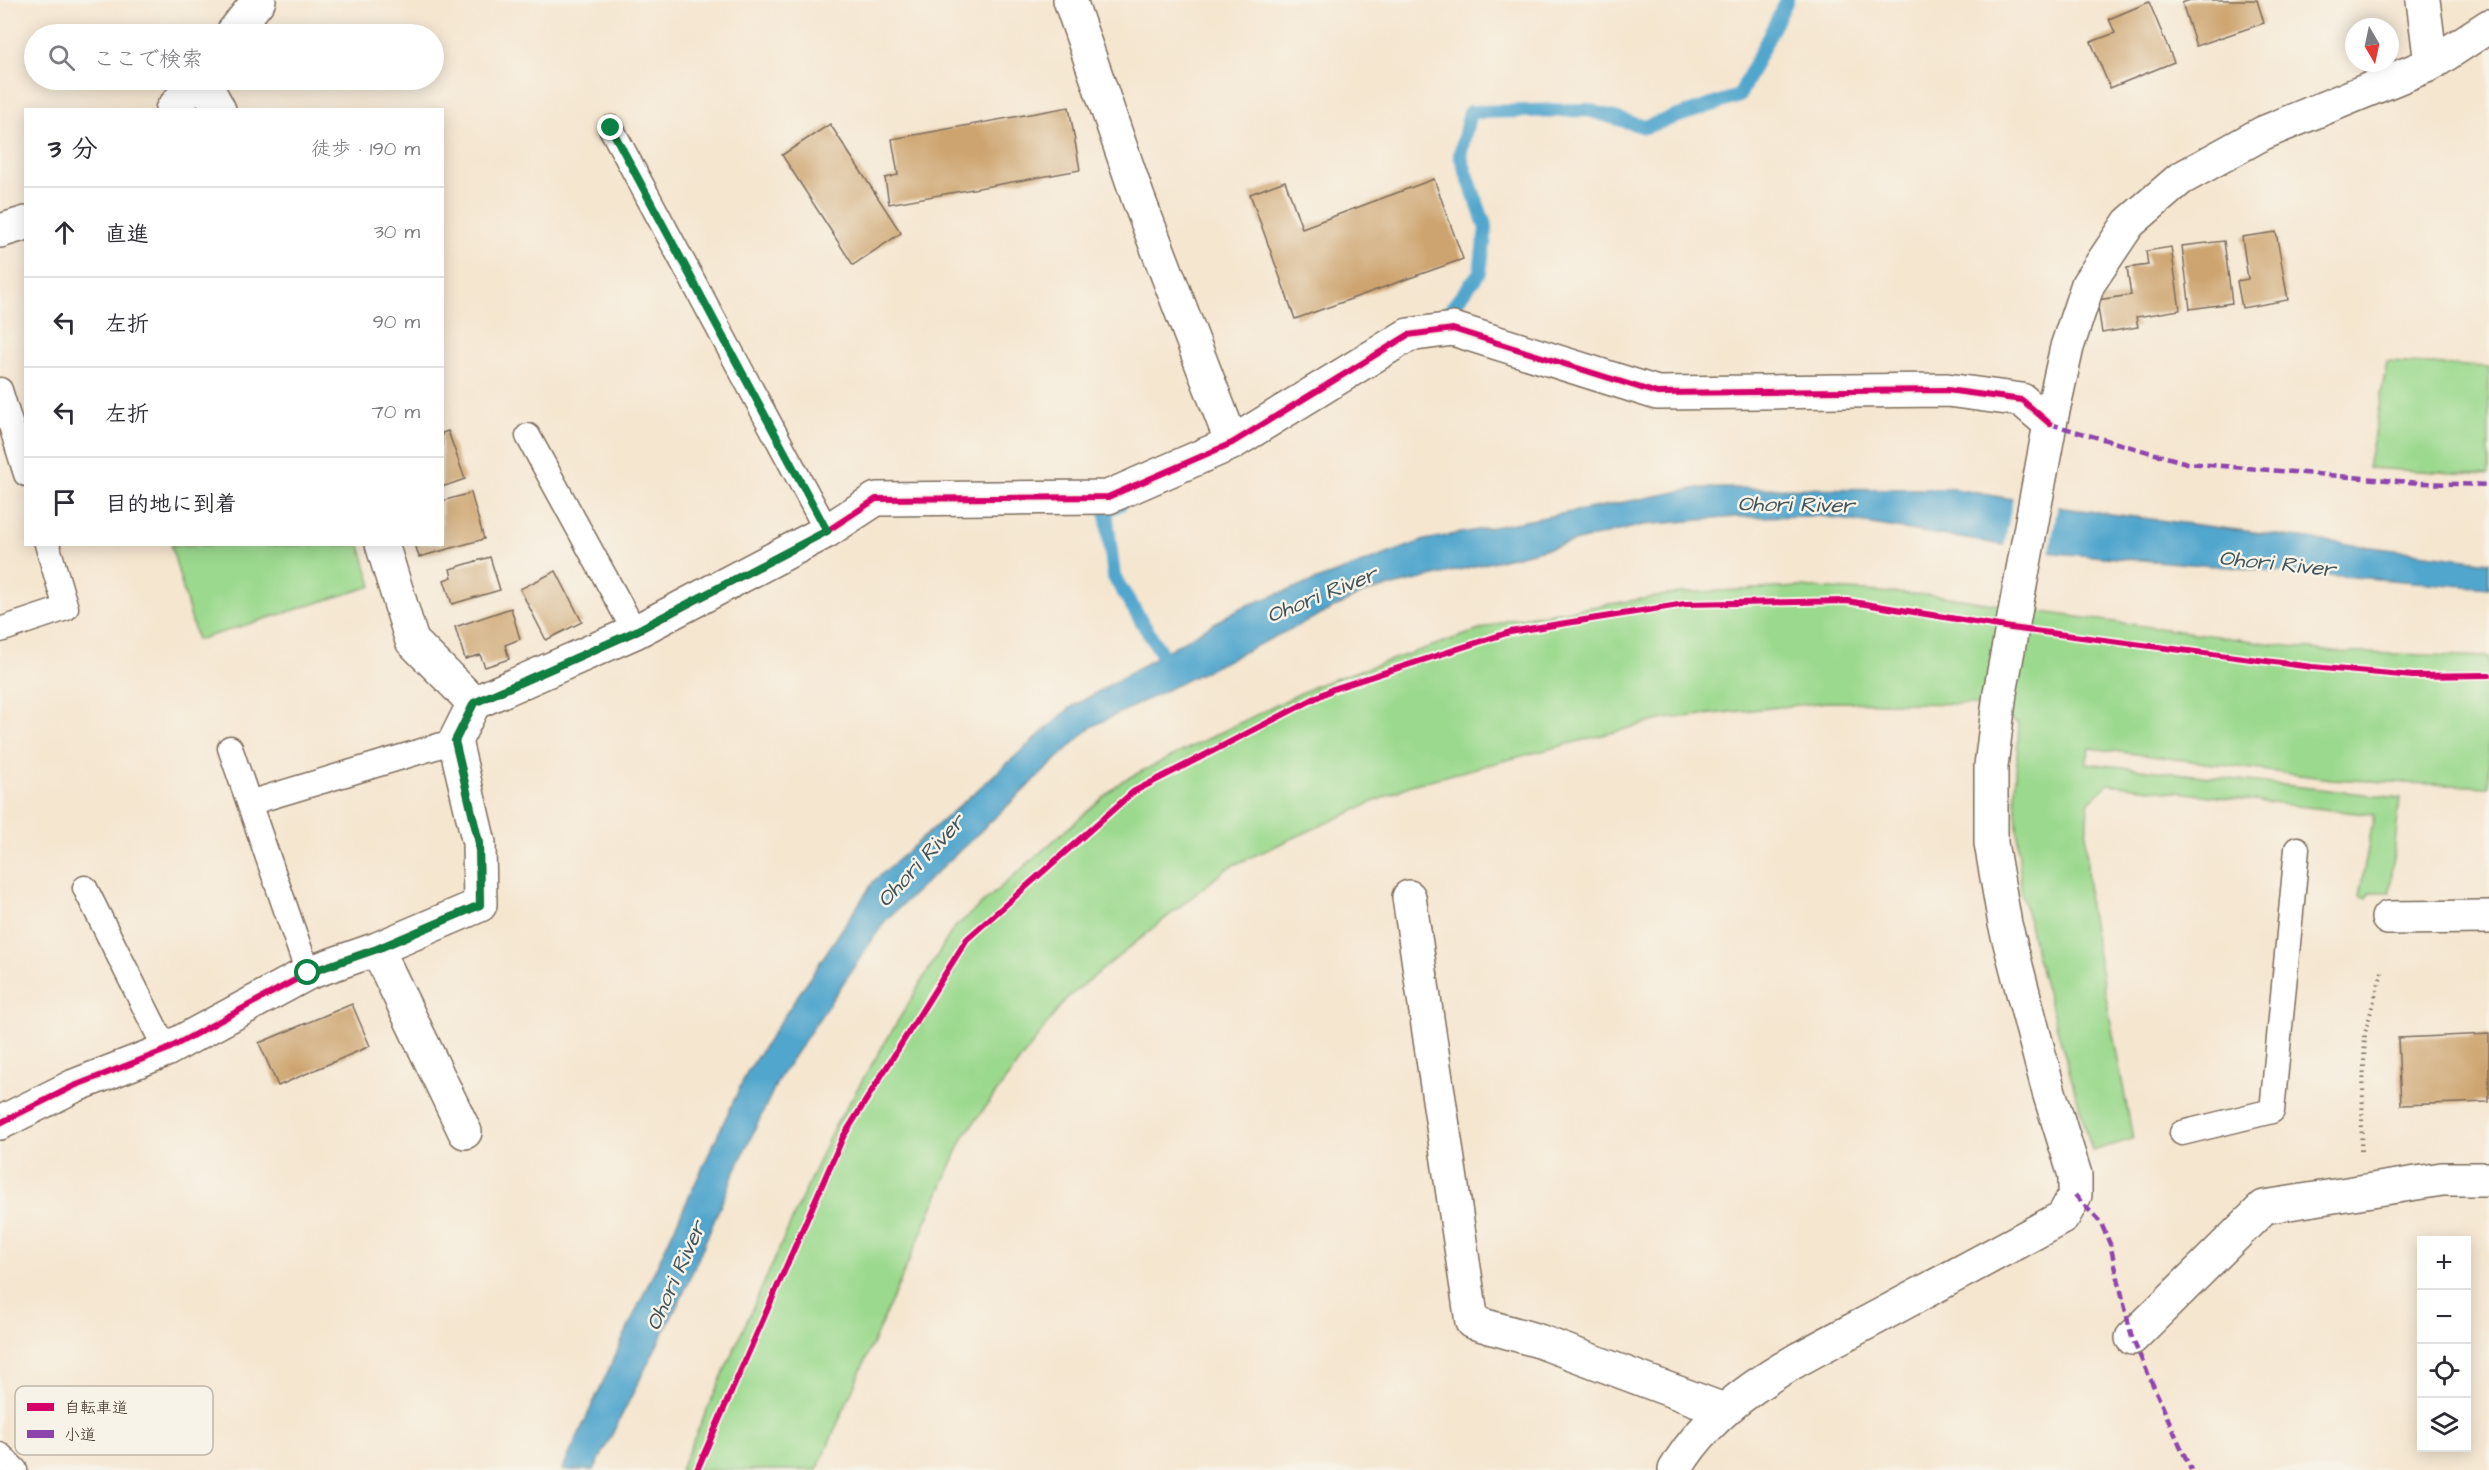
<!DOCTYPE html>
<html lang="ja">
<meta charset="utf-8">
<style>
:root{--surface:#fff;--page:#f2f2f3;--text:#2b2b33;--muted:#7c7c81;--line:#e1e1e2}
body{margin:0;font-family:"Architects Daughter","Klee One",sans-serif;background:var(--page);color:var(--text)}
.controls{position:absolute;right:18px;bottom:18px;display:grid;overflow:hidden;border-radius:0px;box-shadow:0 3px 15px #0003}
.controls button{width:54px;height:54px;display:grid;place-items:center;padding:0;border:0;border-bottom:2px solid var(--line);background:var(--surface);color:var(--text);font:30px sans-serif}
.compass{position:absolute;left:2345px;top:18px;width:54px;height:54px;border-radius:50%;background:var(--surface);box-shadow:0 3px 15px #0003;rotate:171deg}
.stop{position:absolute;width:18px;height:18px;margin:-14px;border:4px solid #0b8043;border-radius:50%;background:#fff}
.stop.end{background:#0b8043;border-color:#fff;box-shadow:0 2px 6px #0008}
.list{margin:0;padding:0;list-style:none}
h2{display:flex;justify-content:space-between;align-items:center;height:78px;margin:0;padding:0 24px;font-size:26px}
h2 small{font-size:20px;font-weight:400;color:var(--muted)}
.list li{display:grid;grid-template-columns:39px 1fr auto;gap:18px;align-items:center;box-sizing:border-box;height:90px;padding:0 24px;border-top:2px solid var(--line)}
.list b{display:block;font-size:22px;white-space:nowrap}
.list em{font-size:20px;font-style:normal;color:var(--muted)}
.icon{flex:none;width:33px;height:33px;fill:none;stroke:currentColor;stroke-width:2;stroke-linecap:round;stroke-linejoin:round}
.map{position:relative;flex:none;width:2489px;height:1470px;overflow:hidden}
.search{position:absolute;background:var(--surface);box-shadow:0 3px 15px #0003;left:24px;top:24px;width:420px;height:66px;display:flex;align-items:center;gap:15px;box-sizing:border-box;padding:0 21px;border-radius:33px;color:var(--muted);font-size:22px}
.panel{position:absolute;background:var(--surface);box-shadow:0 3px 15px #0003;left:24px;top:108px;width:420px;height:438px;border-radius:0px}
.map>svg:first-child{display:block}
</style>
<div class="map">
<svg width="2489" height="1470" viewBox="0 0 2489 1470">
<rect width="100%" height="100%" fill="#f7f3e8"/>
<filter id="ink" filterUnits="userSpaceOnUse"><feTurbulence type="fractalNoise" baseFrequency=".0167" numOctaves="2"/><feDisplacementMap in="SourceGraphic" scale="12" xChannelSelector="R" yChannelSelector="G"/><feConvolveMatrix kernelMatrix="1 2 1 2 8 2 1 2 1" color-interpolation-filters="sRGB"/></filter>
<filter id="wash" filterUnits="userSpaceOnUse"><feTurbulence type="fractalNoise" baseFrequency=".008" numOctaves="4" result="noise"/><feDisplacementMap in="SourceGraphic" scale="24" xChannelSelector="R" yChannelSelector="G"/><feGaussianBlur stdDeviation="1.35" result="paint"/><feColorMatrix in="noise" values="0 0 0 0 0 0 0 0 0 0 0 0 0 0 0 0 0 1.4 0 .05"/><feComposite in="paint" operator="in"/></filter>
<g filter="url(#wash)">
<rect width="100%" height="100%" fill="#f5e6d0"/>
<path fill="#9bd98e" stroke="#6b8256" stroke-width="1.5" d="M 2387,362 L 2489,367 L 2489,475 L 2368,468 Z
M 171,545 L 360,545 L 372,586 L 197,640 Z
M 1799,587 L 1943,596 L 2056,614 L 2333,652 L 2489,657 L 2489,787 L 2331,779 L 2090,748 L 2086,763 L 2400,798 L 2390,892 L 2370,892 L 2366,898 L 2359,897 L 2374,815 L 2108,784 L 2088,803 L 2086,843 L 2089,908 L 2133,1139 L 2092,1151 L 2036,954 L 2021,890 L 2015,793 L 2019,723 L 1972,704 L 1827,702 L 1664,719 L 1411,785 L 1229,867 L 1066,999 L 964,1136 L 817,1470 L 680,1470 L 832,1131 L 953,929 L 1122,781 L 1317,685 L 1509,620 L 1680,593 Z"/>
<path fill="#51a6cd" stroke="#466876" stroke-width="1.5" d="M 1698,488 L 1955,489 L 2064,508 L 2489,562 L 2489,588 L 2055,553 L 1821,516 L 1735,517 L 1643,525 L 1364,593 L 1091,727 L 885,921 L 779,1078 L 736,1169 L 683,1294 L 594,1470 L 562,1470 L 747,1072 L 874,881 L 1070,708 L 1240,608 L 1425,540 Z"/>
<path fill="#f5e6d0" d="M 2013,496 L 2058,504 L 2049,556 L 2004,548 Z"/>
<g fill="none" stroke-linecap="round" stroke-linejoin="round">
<path stroke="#51a6cd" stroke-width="14" d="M 1447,314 L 1480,272 L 1486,228 L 1460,155 L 1470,112 L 1588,110 L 1645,127 L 1739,96 L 1787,0
M 1120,504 L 1106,510 L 1114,577 L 1168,664"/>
</g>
<g id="blocks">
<path fill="#cda470" d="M 2190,0 L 2257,0 L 2264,23 L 2196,46 L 2182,3 Z
M 2149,2 L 2174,62 L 2110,88 L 2091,42 L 2115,33 L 2109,19 Z
M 1069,107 L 1080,170 L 889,204 L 885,178 L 898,175 L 892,139 Z
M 830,124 L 901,233 L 853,265 L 782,155 Z
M 1434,179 L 1463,259 L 1295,319 L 1250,194 L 1285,181 L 1302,228 Z
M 2276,232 L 2288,300 L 2242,308 L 2237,281 L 2248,279 L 2242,237 Z
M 2224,241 L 2232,303 L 2190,309 L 2182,246 Z
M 2171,247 L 2180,310 L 2136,317 L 2138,327 L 2102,333 L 2097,300 L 2131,295 L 2127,268 L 2148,265 L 2146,251 Z
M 448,431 L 465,479 L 442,487 L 442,433 Z
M 471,493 L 484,539 L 419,557 L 415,544 L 442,544 L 442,501 Z
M 490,557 L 500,590 L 452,604 L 444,580 L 452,577 L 450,569 Z
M 556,571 L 582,622 L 546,640 L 520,589 Z
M 511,608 L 520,639 L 505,645 L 509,659 L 485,667 L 480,655 L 465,659 L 455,627 Z
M 352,1004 L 370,1046 L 278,1086 L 259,1043 Z
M 2489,1034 L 2489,1102 L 2401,1105 L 2398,1038 Z"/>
</g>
</g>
<g filter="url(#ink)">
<use href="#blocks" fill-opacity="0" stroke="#7c6c5c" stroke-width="1.5"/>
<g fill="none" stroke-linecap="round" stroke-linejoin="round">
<defs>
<path id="lane" d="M 611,128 L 827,531
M 0,390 L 26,474
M 528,436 L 635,632
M 0,630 L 66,608 L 47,544
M 230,748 L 308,973
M 249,803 L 455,741
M 85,888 L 166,1050
M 2182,1133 L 2272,1111 L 2297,849
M 0,1455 L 15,1470"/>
<path id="street" d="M 1070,0 L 1138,198 L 1232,443
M 2423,0 L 2431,64
M 232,34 L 259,0
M 203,80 L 219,110
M 172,110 L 197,80
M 0,231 L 26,223
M 382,544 L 412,641 L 474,703
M 1409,897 L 1472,1322 L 1539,1341 L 1724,1410
M 377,949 L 465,1132
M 0,1123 L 74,1086 L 166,1050 L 308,973 L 377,949 L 480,905 L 479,843 L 455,741 L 474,703 L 635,632 L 827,531 L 876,499 L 1108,497 L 1232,443 L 1408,335 L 1453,329 L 1657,393 L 1947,390 L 2022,400 L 2050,424
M 2132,1338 L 2264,1207 L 2442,1179 L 2489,1179
M 1675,1470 C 1720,1391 1810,1354 1887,1312 C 1946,1280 2005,1249 2063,1217 L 2075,1195 L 2075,1175 L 2049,1092 L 2005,924 L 1991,843 L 1991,766 L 2000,693 L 2050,424 L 2067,347 L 2088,284 L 2129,223 L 2180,179 L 2263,133 L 2431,64 L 2489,26"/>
<path id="secondary" d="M 2388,918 L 2489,917"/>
</defs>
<use href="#lane" stroke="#7c6c5c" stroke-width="27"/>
<use href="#street" stroke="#7c6c5c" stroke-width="36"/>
<use href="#secondary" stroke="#7c6c5c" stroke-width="36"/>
<path stroke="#7c6c5c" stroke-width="4" stroke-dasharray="1.5 4.5" stroke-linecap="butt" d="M 2361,1151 L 2365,1033 L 2383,968"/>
<use href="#lane" stroke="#fff" stroke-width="24"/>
<use href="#street" stroke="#fff" stroke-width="33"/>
<use href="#secondary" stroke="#fff" stroke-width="33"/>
<path stroke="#8e44ad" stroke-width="4.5" stroke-dasharray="9 4.5" stroke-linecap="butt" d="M 2050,424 L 2187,463 L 2421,483 L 2489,485
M 2075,1195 L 2101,1223 L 2110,1244 L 2132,1338 L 2191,1470"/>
<defs>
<path id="cycleway" d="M 0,1123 L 74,1086 L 166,1050 L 308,973 L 377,949 L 480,905 L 479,843 L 455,741 L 474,703 L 635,632 L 827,531 L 876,499 L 1108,497 L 1232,443 L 1408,335 L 1453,329 L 1657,393 L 1947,390 L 2022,400 L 2050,424
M 697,1470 L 843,1137 L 967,939 L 1133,792 L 1333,689 L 1510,632 L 1685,604 L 1847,601 L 2011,628 L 2312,667 L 2413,676 L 2489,675"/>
</defs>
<use href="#cycleway" stroke="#f7f3e8" stroke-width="10"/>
<use href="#cycleway" stroke="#d6006c" stroke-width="6"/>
</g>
</g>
<g fill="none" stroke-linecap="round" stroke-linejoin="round" filter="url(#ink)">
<path stroke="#0b8043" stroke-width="8" d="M 308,973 L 377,949 L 480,905 L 479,843 L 455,741 L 474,703 L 634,632 L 827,531 L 611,128"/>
</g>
<g text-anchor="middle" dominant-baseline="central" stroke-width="5" stroke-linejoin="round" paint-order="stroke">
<g font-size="22" font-style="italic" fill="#43555b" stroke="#f7f3e8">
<text transform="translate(1796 505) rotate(1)">Ohori River</text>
<text transform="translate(2277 564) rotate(6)">Ohori River</text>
<text transform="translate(1322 595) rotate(-22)">Ohori River</text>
<text transform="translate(921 861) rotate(-47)">Ohori River</text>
<text transform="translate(676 1276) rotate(-66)">Ohori River</text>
</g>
</g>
<rect x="15" y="1386" width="198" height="69" rx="9" fill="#f7f3e8" stroke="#bfb7ab" stroke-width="1.5"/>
<rect x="27" y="1403" width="27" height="8" fill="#d6006c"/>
<rect x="27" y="1430" width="27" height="8" fill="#8e44ad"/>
<g font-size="16" fill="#3b2a1e">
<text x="64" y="1413">自転車道</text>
<text x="64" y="1440">小道</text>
</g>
</svg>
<div class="controls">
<button>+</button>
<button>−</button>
<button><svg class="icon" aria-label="locate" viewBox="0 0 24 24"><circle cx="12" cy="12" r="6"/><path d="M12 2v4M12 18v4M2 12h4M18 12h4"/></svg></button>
<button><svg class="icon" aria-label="layers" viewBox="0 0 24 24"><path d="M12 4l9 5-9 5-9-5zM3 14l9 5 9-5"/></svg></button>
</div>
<svg class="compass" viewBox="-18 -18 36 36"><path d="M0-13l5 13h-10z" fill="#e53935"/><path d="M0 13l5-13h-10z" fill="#7c7c81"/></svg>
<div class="stop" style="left:308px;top:973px"></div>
<div class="stop end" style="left:611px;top:128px"></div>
<div class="search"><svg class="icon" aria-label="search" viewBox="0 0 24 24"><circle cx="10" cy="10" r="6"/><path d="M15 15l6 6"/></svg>ここで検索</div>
<section class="panel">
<h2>3 分<small>徒歩 · 190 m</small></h2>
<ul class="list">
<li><svg class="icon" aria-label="ahead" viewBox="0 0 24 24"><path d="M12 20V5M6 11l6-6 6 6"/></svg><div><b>直進</b></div><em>30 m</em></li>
<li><svg class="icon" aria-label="left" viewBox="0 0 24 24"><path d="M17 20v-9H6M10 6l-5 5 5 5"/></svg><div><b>左折</b></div><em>90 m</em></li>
<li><svg class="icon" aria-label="left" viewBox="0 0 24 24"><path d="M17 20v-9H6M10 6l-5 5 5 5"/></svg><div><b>左折</b></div><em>70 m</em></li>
<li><svg class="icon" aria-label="arrive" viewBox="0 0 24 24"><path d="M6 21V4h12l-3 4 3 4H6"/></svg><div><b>目的地に到着</b></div></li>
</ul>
</section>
</div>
